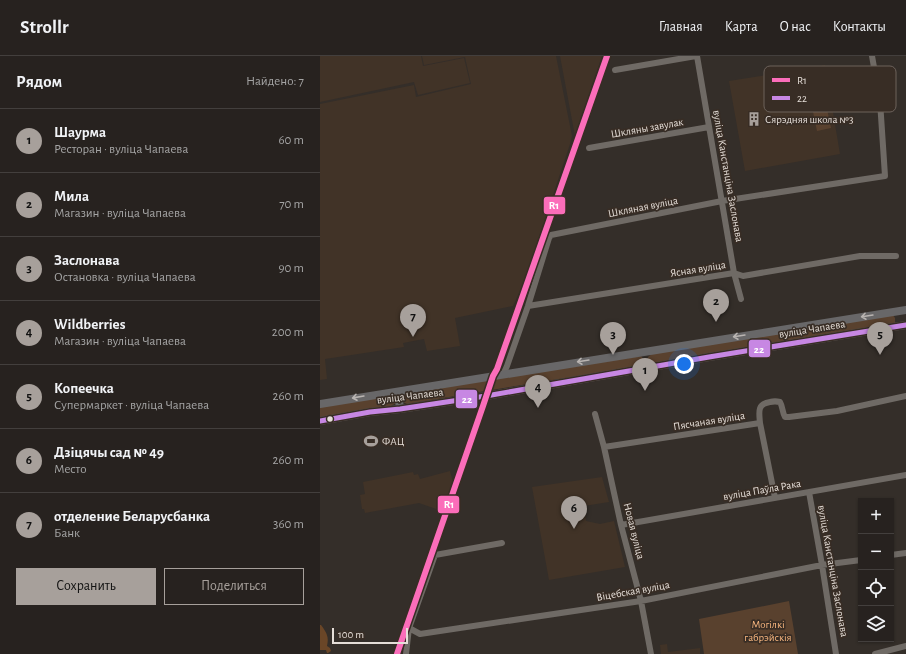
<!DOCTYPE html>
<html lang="ru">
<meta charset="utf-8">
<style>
:root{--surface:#27221f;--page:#332f2c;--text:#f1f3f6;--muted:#a4a4a4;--line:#433f3d;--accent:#a7a09b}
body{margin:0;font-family:"Alegreya Sans",sans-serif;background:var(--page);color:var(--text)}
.controls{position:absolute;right:12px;bottom:12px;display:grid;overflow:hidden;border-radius:0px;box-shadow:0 1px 3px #0004}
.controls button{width:36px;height:36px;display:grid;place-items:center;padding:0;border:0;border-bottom:1px solid var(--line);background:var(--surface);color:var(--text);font:20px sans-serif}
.scale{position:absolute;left:12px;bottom:10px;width:76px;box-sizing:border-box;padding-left:4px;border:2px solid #e5ded8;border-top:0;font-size:11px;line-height:14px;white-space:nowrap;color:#e5ded8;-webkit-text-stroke:3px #382d25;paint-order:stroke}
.you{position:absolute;left:364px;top:308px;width:14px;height:14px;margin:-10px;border:3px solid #fff;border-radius:50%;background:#1a73e8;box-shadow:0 0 0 6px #1a73e833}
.badge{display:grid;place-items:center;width:26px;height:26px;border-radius:50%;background:var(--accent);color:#111;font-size:13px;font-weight:700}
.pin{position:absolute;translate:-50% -33px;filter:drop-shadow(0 1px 2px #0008)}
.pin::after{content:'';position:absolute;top:21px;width:14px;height:12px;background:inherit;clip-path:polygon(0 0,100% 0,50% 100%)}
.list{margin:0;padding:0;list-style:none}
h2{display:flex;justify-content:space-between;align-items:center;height:52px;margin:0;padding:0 16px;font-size:17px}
h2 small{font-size:13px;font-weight:400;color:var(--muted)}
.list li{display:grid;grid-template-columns:26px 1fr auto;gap:12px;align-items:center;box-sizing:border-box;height:64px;padding:0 16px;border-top:1px solid var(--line)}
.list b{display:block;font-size:15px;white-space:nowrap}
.list p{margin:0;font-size:13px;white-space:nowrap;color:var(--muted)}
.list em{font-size:13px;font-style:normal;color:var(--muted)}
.actions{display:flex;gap:8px;padding:12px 16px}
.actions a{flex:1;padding:9px 0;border:1px solid var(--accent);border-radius:0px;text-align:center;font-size:14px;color:var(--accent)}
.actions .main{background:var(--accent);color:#111}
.icon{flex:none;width:22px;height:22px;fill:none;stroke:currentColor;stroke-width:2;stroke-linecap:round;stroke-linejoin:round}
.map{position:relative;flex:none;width:586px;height:598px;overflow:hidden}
header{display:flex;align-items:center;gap:24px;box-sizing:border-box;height:56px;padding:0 20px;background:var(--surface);border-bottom:1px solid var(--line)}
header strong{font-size:19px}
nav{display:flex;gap:22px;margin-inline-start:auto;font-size:14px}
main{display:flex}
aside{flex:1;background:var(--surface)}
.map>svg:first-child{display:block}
</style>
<header>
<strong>Strollr</strong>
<nav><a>Главная</a><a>Карта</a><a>О нас</a><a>Контакты</a></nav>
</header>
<main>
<aside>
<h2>Рядом<small>Найдено: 7</small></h2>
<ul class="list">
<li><span class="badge">1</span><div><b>Шаурма</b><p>Ресторан · вуліца Чапаева</p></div><em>60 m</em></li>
<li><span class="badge">2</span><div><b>Мила</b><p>Магазин · вуліца Чапаева</p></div><em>70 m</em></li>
<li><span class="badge">3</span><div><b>Заслонава</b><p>Остановка · вуліца Чапаева</p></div><em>90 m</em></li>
<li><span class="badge">4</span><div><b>Wildberries</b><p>Магазин · вуліца Чапаева</p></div><em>200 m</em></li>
<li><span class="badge">5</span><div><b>Копеечка</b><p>Супермаркет · вуліца Чапаева</p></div><em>260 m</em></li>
<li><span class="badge">6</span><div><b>Дзіцячы сад № 49</b><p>Место</p></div><em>260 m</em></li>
<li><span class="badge">7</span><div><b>отделение Беларусбанка</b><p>Банк</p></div><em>360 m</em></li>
</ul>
<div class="actions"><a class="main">Сохранить</a><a>Поделиться</a></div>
</aside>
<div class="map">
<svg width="586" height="598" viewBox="0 0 586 598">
<rect width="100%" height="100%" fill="#342e29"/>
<path fill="#413327" d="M 0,0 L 101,0 L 103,10 L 144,2 L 150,27 L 98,39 L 94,26 L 0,46 Z
M 102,0 L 236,0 L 252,80 L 250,88 L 204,226 L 193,250 L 135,262 L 140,290 L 107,295 L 104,283 L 83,287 L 84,291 L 5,303 L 7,323 L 0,324 L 0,48 L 94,29 L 96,41 L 151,28 L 145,1 L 104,9 Z
M 240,0 L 282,0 L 255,80 Z
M 505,9 L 520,98 L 425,115 L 409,25 L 453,18 L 455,19 Z
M 130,415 L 133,426 L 122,455 L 99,447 L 45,457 L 44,453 L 42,453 L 40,439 L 45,438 L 43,426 L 93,416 L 94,419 L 98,418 L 100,423 Z
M 282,421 L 289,446 L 264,450 L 266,465 L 280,468 L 294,465 L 305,511 L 229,524 L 212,431 Z
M 347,588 L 348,596 L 380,592 L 380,598 L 341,598 L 340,589 Z"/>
<path fill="#59412e" d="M 505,43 L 511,72 L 497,75 L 491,46 Z
M 573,259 L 575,262 L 575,267 L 331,308 C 328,306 327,304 328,301 L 333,297 Z
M 321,300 C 325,304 324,308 319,310 L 159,336 L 87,348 L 83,346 C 82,342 82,340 86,337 Z
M 73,340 L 75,341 L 76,347 L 71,350 L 0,362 L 0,350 Z
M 469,545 L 478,598 L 384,598 L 379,563 Z"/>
<path fill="#6a4627" d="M 0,569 L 1,569 C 7,577 9,581 7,590 L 10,592 L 11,595 L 8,597 L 7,597 L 6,594 L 0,594 Z"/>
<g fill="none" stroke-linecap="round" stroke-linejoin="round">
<path stroke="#6f6a65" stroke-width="6" d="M 377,0 L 414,217 L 421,243
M 295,14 L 376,0
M 269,92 L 389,71
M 208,250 L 414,217 L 423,220 L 540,200 L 576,200
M 183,319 L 187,310 L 208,250 L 229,182 L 231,179 L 402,145 L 565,120 L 560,45 L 552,0
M 275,358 L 284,391 L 301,469 L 321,545 L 331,598
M 440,367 L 455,442
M 284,391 L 440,367 C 439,356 437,348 450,346 C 454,345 456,345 460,346 C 463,351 462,356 465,361 L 469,361 L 517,355 L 586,340
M 489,436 L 502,509 L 516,598
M 301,469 L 586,419
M 571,499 L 586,497
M 89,572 L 100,578 L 321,545 L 502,509 L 541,504
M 86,598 L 89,572 L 115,499 L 182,487
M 555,598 L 586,590"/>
<path stroke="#686768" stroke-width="8" d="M 78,336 L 80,353
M 0,348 L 586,254
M 0,365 L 50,356 L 80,353 L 166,340 L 389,301 L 586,269"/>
<defs>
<path id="bus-1" d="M 0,365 L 50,356 L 80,353 L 166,340 L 389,301 L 586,269"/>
</defs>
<use href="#bus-1" stroke="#382d25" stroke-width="8"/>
<use href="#bus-1" stroke="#c787e3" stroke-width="5"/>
<defs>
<path id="rail-1" d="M 77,598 L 163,350 L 173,320 L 177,313 L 287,0"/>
</defs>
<use href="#rail-1" stroke="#382d25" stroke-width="9"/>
<use href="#rail-1" stroke="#fb6dba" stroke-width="6"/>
</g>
<defs><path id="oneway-shaft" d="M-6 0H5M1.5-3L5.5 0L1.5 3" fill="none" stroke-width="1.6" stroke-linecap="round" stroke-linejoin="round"/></defs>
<g stroke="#b9b4b1">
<use href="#oneway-shaft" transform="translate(547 260) rotate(171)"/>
<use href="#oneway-shaft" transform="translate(419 280) rotate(171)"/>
<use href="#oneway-shaft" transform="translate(263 305) rotate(171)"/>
<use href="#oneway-shaft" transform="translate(38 341) rotate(170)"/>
</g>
<defs>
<symbol id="building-bare" viewBox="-9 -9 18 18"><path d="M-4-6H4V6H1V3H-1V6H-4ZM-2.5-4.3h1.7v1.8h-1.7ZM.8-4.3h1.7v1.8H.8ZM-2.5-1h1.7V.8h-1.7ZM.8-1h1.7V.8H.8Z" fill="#a7a09b" stroke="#382d25" stroke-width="2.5" paint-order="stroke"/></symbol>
<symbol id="stadium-bare" viewBox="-9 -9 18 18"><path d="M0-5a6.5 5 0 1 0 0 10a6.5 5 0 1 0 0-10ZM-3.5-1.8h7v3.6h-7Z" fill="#a7a09b" stroke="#382d25" stroke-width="2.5" paint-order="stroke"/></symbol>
</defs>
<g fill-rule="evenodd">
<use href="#building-bare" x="424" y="53" width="20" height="20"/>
<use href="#stadium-bare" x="41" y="375" width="20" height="20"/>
</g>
<circle fill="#e5ded8" stroke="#382d25" stroke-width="1.5" cx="10" cy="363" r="3.5"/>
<g text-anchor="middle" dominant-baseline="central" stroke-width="3.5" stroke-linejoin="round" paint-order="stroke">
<g font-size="11" fill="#e5ded8" stroke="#382d25" text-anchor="start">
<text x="445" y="63">Сярэдняя школа №3</text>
<text x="62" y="385">ФАЦ</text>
</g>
<g font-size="11" fill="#e5ded8" stroke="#382d25">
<text transform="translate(327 72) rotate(-10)">Шкляны завулак</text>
<text transform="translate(408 120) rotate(80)">вуліца Канстанціна Заслонава</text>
<text transform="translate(323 151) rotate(-11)">Шкляная вуліца</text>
<text transform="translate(378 213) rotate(-9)">Ясная вуліца</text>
<text transform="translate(492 273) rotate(-9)">вуліца Чапаева</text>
<text transform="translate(90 340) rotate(-7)">вуліца Чапаева</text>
<text transform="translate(389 365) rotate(-9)">Пясчаная вуліца</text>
<text transform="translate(442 434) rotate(-10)">вуліца Паўла Рака</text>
<text transform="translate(314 475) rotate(76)">Новая вуліца</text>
<text transform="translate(513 515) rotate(80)">вуліца Канстанціна Заслонава</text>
<text transform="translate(313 535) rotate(-10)">Віцебская вуліца</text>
</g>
<g font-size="11" fill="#f7b57e" stroke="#382d25">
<text x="448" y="568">Могілкі<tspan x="448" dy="13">габрэйскія</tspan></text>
</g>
</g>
<rect x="444" y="10" width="132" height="46" rx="6" fill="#382d25" stroke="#6c625b" stroke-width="1"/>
<rect x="452" y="22" width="18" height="4" fill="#fb6dba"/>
<rect x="452" y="40" width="18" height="4" fill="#c787e3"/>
<g font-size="11" fill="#e5ded8">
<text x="477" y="28">R1</text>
<text x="477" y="46">22</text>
</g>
<g stroke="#382d25" stroke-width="1.5">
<rect x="223" y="140" width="23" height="19" rx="4" fill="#fb6dba"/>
<rect x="428" y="283" width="23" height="19" rx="4" fill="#c787e3"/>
<rect x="135" y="333" width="23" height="20" rx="4" fill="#c787e3"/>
<rect x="117" y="439" width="23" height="19" rx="4" fill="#fb6dba"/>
</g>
<g font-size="11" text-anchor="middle" font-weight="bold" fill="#fff">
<text x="234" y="153">R1</text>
<text x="439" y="297">22</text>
<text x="147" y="347">22</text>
<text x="129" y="452">R1</text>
</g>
</svg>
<div class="controls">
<button>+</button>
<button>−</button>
<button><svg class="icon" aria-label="locate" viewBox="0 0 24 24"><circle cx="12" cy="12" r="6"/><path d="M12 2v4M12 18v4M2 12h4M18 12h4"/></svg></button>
<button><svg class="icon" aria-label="layers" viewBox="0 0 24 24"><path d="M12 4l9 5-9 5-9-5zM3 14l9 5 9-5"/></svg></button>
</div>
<div class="scale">100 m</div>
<div class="you"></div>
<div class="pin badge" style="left:325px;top:335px">1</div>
<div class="pin badge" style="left:396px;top:266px">2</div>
<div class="pin badge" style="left:293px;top:299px">3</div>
<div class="pin badge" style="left:218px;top:352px">4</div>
<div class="pin badge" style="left:560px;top:299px">5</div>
<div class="pin badge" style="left:254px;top:473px">6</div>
<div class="pin badge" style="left:93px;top:281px">7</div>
</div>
</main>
